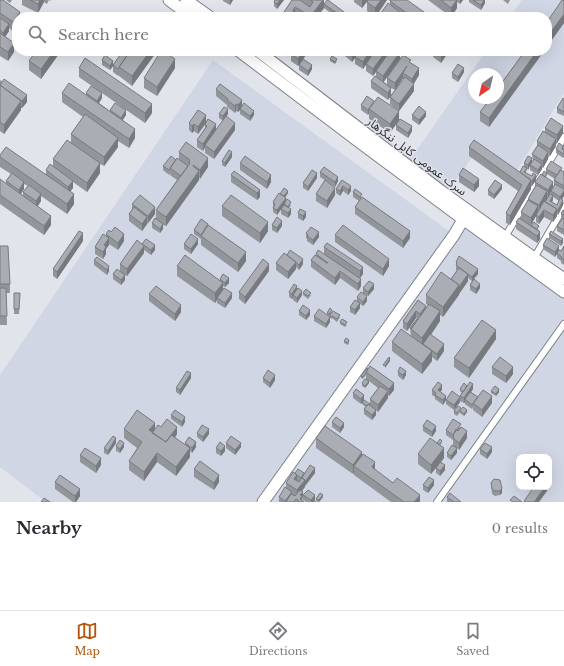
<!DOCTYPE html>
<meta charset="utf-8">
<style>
:root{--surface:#fff;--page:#f7f7f7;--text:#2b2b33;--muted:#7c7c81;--line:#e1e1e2;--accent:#b45309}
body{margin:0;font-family:"Libre Baskerville","Noto Sans Arabic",serif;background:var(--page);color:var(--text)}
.controls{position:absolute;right:12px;bottom:12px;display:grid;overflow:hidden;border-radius:8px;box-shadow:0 4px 16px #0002}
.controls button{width:36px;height:36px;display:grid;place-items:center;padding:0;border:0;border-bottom:1px solid var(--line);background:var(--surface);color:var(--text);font:20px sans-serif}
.compass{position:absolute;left:468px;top:68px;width:36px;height:36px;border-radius:50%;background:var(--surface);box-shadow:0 4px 16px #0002;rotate:214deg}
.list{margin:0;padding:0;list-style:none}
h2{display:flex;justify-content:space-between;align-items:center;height:52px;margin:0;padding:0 16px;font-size:17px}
h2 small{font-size:13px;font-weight:400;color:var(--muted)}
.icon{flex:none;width:22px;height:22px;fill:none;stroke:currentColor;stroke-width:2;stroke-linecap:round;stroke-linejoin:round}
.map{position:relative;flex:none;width:564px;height:502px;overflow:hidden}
.search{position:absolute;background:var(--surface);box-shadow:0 4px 16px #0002;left:12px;right:12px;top:12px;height:44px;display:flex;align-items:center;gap:10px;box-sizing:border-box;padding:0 14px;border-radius:16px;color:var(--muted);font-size:15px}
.sheet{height:108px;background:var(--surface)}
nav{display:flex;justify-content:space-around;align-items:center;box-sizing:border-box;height:56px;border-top:1px solid var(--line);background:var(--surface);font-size:11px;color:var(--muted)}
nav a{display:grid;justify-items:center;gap:2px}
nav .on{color:var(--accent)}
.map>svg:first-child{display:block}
</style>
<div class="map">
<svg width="564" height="502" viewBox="0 0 564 502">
<rect width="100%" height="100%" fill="#e1e4eb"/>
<path fill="#d0d6e4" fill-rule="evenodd" d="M 522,0 L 564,0 L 564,93 L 513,177 L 477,151 L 447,192 L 405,163 L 419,147 L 486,51 L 547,51 L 547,17 L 510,17 ZM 474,74 L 498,74 L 498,98 L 474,98 Z
M 213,60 L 453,234 L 463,219 L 564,292 L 564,502 L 46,502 L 0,467 L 0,375 ZM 519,457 L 549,457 L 549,487 L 519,487 Z"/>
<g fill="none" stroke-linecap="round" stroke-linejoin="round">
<defs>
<path id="street" d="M 505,237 L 564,137
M 534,258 L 564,207
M 437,502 L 564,324"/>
<path id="highway" d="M 169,0 L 192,17
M 186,0 L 210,17
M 239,51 L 362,144 L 463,219 L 564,292
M 258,51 L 441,191 L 534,258 L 564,279
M 263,502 L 454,235 L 467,213"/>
</defs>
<use href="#street" stroke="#7e8188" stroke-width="8"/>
<use href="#highway" stroke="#7e8188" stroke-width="13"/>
<use href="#street" stroke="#fff" stroke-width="6"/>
<use href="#highway" stroke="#fff" stroke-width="11"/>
</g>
<path fill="#92969b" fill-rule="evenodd" d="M 0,0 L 20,17 L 17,17 L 17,25 L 13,31 L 9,28 L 9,31 L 5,37 L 14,52 L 8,61 L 0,56 Z
M 6,0 L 12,0 L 10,3 Z
M 22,0 L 51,0 L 51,1 L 49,0 L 47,4 L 44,2 L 38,13 L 22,5 Z
M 223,0 L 233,0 L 230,5 L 223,1 Z
M 275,0 L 284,0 L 277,9 L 274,6 L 274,2 Z
M 292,0 L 324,0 L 324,8 L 317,17 L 282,17 L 282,15 Z
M 354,0 L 387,0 L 376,17 L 367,11 L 367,2 L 362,8 L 354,2 Z
M 428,0 L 463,0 L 460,4 L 457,2 L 457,8 L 451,17 Z
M 469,0 L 485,0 L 485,3 L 481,10 L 469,2 Z
M 503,0 L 510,0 L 508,4 Z
M 564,0 L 564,23 L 551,41 L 548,39 L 548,46 L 547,47 L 547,22 Z
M 390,1 L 431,17 L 381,17 L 381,13 L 390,5 Z
M 324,4 L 344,17 L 336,17 L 324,8 Z
M 61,51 L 41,79 L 29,70 L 29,61 Z
M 96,51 L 103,51 L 101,54 Z
M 155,51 L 155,54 L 132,86 L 119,76 L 119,75 L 118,76 L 113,72 L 113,66 L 110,70 L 102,65 L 102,60 L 113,65 Z
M 306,51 L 306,55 L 298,66 L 291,61 L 291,54 Z
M 320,51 L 326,51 L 324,55 L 320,52 Z
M 338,51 L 375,51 L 363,69 L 355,64 L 355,58 L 352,62 L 345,56 L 345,52 L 343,54 Z
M 390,51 L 383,82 L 387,84 L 387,78 L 411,63 L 419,75 L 414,84 L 414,91 L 399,111 L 390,104 L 390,97 L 388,100 L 371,88 L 371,81 L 376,77 L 376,72 L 373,76 L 366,71 L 366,64 ZM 403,78 L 403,80 L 391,95 L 391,88 L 395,90 Z
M 433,51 L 449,51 L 441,63 L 433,57 Z
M 525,51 L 544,51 L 489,127 L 480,121 L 480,112 Z
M 330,59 L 337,61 L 335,64 L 330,61 Z
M 299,65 L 312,69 L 308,76 L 299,70 Z
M 79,68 L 152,113 L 145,123 L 79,77 Z
M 175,68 L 157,96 L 144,88 L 144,78 Z
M 464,72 L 458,82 L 452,78 L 452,73 Z
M 0,80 L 27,102 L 22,108 L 21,108 L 21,110 L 4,134 L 0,131 Z
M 216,89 L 242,106 L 254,115 L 250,121 L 240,114 L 240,110 L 238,112 L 236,111 L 235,113 L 227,107 L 227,105 L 216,96 Z
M 62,93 L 86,95 L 86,93 L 102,98 L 99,103 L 110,111 L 110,110 L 126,115 L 123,120 L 135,138 L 129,148 L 118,141 L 118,147 L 104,166 L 100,164 L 100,173 L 87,192 L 73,182 L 73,188 L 70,192 L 74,204 L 67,214 L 41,196 L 41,201 L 38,206 L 51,225 L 44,235 L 0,204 L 0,179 L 6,184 L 6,181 L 11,174 L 0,167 L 0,157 L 46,174 L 46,170 L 53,167 L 53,159 L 71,142 L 71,134 L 83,117 L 62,102 ZM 24,184 L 28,186 L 23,192 L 23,196 L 21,194 L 24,189 Z
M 564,97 L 564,116 L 557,113 L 557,108 L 564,99 Z
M 361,105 L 399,120 L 390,133 L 369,119 L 369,113 L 368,115 L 361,110 Z
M 219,114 L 228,114 L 225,118 L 235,130 L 214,159 L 205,153 L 205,147 L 203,151 L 197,147 L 197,140 L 205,128 L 205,125 L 198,134 L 194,131 L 192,133 L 189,130 L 189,123 L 206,122 L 216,130 L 223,121 L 219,118 Z
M 412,115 L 426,116 L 419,125 L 412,120 Z
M 396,125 L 412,131 L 408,138 L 396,130 Z
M 545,128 L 563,133 L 557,143 L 556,142 L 556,146 L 550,156 L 548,155 L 548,159 L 543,168 L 542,167 L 542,169 L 538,175 L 530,170 L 530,165 L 528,170 L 527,169 L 526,173 L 536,180 L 532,186 L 531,185 L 531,189 L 510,225 L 506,223 L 506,213 L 518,191 L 469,156 L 469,147 L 520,172 L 524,167 L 524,163 L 532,162 L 533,161 L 532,154 L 537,146 L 537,141 L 545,132 Z
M 564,143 L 564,157 L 563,158 L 556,153 L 556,149 L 563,146 Z
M 179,152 L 208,167 L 199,179 L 199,180 L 166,226 L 163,225 L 163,229 L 160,233 L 152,228 L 152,223 L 156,219 L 156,210 L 177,180 L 170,175 L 170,173 L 169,175 L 163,170 L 163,166 L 176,160 L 179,160 Z
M 232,157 L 225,167 L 222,165 L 222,161 Z
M 240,163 L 271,182 L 267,189 L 240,170 Z
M 546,169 L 563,172 L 564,169 L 564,196 L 562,199 L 563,205 L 558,215 L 557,214 L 557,216 L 553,222 L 544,217 L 539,224 L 536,222 L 536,216 L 531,225 L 539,230 L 540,239 L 537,243 L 516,229 L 516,222 L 521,218 L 521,212 L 528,200 L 528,199 L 535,187 L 535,182 L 542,175 L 546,173 ZM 547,174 L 555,179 L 554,180 L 554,186 L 553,188 L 546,178 ZM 551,192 L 551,194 L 547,198 L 547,197 L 548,197 ZM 553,197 L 559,201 L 557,205 L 552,202 L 553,200 Z
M 320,172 L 338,181 L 335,187 L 320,177 Z
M 231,175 L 260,190 L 260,197 L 257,200 L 231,182 Z
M 459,175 L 479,186 L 474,192 L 459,182 Z
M 317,178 L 308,191 L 303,188 L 303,183 Z
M 342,180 L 351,191 L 348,195 L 343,191 L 340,196 L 336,193 L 336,189 Z
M 502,189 L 494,199 L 488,195 L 488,190 Z
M 353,192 L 362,197 L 410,238 L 403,248 L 355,214 L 355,207 L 359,201 L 353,197 Z
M 288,193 L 285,197 L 286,202 L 291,205 L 289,208 L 291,214 L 288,218 L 281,214 L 281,209 L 284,205 L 277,215 L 273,212 L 273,202 L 281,194 Z
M 316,194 L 335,195 L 327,208 L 316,201 Z
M 132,204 L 155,214 L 148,223 L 142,231 L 129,221 L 129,214 L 132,210 Z
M 222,206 L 268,231 L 260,243 L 222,216 Z
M 564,210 L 564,235 L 557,231 L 557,226 L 562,219 L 561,218 L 561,213 Z
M 298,213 L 306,217 L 303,221 L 298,218 Z
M 208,225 L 246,261 L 238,272 L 201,245 L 201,239 L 194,234 L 194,230 Z
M 272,225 L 282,226 L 277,233 L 272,230 Z
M 551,231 L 563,243 L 561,246 L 549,238 L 549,234 Z
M 306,233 L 319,237 L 313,245 L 307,241 L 307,239 L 306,238 Z
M 106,234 L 124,241 L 118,250 L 109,244 L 109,245 L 106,249 L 106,254 L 103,259 L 95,254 L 95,247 L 106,236 Z
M 335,235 L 389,266 L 383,276 L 335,242 Z
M 83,241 L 57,279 L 53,276 L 53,269 Z
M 327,243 L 363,274 L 360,278 L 361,286 L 358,291 L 340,278 L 335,285 L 311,267 L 311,260 L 316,255 L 316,254 L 324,254 L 324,247 Z
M 142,244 L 155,250 L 151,255 L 144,250 L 144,253 L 127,276 L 125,275 L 125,280 L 121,285 L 113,279 L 113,274 L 120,271 L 120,264 Z
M 184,244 L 198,244 L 191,254 L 184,249 Z
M 543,245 L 561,251 L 564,246 L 564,265 L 561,263 L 561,261 L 557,258 L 557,254 L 555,257 L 543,249 Z
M 0,246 L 10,284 L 10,293 L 6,293 L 7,325 L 0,325 Z
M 287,255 L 303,264 L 299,270 L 296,267 L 296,269 L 288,279 L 276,270 L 276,263 Z
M 94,260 L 109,271 L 107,275 L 94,265 Z
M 456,262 L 478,274 L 474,279 L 480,288 L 476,294 L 470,290 L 470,285 L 472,281 L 468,278 L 468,281 L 443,317 L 440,315 L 440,321 L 431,335 L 444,351 L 437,361 L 432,357 L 432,361 L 422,374 L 392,351 L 392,342 L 411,336 L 410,328 L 418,319 L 416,318 L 407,331 L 403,328 L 403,321 L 418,300 L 426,308 L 428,305 L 426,304 L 426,295 L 451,279 L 457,270 L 456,270 Z
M 177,266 L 220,280 L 220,279 L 229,283 L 225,287 L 223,286 L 223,290 L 232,298 L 225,308 L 217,303 L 217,300 L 215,303 L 177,276 Z
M 269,271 L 245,304 L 239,299 L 239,292 Z
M 363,288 L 374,289 L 368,296 L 363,293 Z
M 297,289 L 302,295 L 297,303 L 293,300 L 293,298 L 292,299 L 289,297 L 289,292 Z
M 303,293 L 311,295 L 308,299 L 303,295 Z
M 149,294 L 181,312 L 175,321 L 149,301 Z
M 357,297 L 367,301 L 363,306 L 360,304 L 360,308 L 355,315 L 350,312 L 350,307 L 357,301 Z
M 20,298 L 19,314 L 14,314 L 14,309 Z
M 299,311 L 310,315 L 306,320 L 299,315 Z
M 332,312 L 340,317 L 337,322 L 332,318 L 332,319 L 330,318 L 330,322 L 326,328 L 314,321 L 314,316 L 327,315 L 327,313 Z
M 340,322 L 347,325 L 345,327 L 340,324 Z
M 496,339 L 469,378 L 454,367 L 454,358 Z
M 344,341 L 349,343 L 348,345 L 344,343 Z
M 492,367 L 513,374 L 506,383 L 492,374 Z
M 367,368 L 394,390 L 389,396 L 388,395 L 388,398 L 378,412 L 371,406 L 376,415 L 372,420 L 364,414 L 364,409 L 366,407 L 362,404 L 362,402 L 361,404 L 353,398 L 353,393 L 364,399 L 364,400 L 370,406 L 370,399 L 378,388 L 369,381 L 369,383 L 365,388 L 362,386 L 362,383 L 366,379 L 366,375 L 363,379 L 361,378 L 361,376 Z
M 398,372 L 406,375 L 403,380 L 398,376 Z
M 191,378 L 180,395 L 176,392 L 176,388 Z
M 263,378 L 275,380 L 270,388 L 263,382 Z
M 460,389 L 473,389 L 471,392 L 478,397 L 492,403 L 482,417 L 473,410 L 473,407 L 472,409 L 465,404 L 465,402 L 464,403 L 460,401 L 460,396 L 462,393 L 460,391 Z
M 432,390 L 442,390 L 440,391 L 446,400 L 460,402 L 454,410 L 446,404 L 446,400 L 443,405 L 435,399 L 435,397 L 432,395 Z
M 491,391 L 499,392 L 496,396 L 491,393 Z
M 461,410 L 467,412 L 464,416 L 460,413 L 460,412 L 457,416 L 454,414 L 454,411 Z
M 171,415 L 185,422 L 182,427 L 171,419 Z
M 332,422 L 344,427 L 340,433 L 332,427 Z
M 423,426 L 436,431 L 432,437 L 423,431 Z
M 161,427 L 177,434 L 175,438 L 185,445 L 185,443 L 196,447 L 192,453 L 190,451 L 190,457 L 176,476 L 157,462 L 144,481 L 129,470 L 129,461 L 137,448 L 124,438 L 124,429 L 155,429 Z
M 461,427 L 467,438 L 459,450 L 457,448 L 457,453 L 451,460 L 447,457 L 447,453 L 453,445 L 453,440 L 446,435 L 446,430 Z
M 197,433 L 209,434 L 203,442 L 197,437 Z
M 316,438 L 362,455 L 375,470 L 420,502 L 391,502 L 354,475 L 354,473 L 353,474 L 316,448 Z
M 116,443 L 108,455 L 104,453 L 104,448 Z
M 226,443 L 241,447 L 235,455 L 226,448 Z
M 437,443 L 442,443 L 440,445 L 444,458 L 441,462 L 445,470 L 440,476 L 436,473 L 436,468 L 439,464 L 431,474 L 418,464 L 418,454 Z
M 116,446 L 124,447 L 120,453 L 116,451 Z
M 216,448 L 225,451 L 221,456 L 216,453 Z
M 480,449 L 492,452 L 487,459 L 480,454 Z
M 80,455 L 101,465 L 96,473 L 80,462 Z
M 194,469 L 219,482 L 214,490 L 194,477 Z
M 305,472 L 315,473 L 305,486 L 302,491 L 303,496 L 302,501 L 304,502 L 279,502 L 279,497 L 286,488 L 286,483 L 295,473 L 304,475 Z
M 494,479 L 502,493 L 500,495 L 495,496 L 492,494 L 491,483 Z
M 55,482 L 80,496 L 76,502 L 73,502 L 55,489 Z
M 423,485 L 434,485 L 428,493 L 423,490 Z
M 303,495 L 315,500 L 314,500 L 317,502 L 306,502 L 303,500 Z
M 323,497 L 319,502 L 318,502 L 316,501 L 316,499 Z
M 447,497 L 461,502 L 447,502 Z"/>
<path fill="#777a7e" d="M 40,0 L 44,0 L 44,2 L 38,13 L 38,4 Z
M 230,0 L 233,0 L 230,5 Z
M 280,0 L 284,0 L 277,9 L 277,4 Z
M 323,0 L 324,0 L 324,8 L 317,17 L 310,17 Z
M 362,0 L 368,0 L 362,8 Z
M 381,0 L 387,0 L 375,17 L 375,8 Z
M 457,0 L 457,8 L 451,17 L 451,8 Z
M 460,0 L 463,0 L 460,4 Z
M 484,0 L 485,0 L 485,3 L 481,10 L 481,5 Z
M 295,7 L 295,16 L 293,11 Z
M 20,12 L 20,17 L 17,17 L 17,25 L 13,31 L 13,22 Z
M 344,12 L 344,17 L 341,17 L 341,16 Z
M 564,14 L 564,23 L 551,41 L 551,32 Z
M 9,24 L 9,31 L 3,40 L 3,33 Z
M 548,37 L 548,46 L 547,47 L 547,38 Z
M 14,43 L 14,52 L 8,61 L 8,52 Z
M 54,51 L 61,51 L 41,79 L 41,69 Z
M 150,51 L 155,51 L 155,54 L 132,86 L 132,76 Z
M 304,51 L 306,51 L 306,55 L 298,66 L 298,59 Z
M 355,51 L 360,51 L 352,62 L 352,54 Z
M 370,51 L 375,51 L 363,69 L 363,62 Z
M 386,51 L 390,51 L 390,52 L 373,76 L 373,69 Z
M 444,51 L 449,51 L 441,63 L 441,55 Z
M 537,51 L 544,51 L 489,127 L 489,118 Z
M 400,52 L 400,59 L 383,83 L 383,76 Z
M 175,59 L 175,68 L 157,96 L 157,87 Z
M 113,61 L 113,66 L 110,70 L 110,66 Z
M 312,65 L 312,69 L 308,76 L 308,71 Z
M 407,66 L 403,73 L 403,78 L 395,90 L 395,83 Z
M 419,68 L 419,75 L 412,86 L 412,79 Z
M 464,68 L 464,72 L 458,82 L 458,77 Z
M 414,84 L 414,91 L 399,111 L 399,104 Z
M 391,88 L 391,95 L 388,100 L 388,93 Z
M 102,93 L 102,98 L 97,106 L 97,101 Z
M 27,95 L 27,102 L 22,108 L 22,101 Z
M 242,100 L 242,107 L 240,109 L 240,110 L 238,112 L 238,105 Z
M 21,101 L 21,110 L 4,134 L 4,125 Z
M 374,101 L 369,109 L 369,113 L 368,115 L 368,110 Z
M 152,104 L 152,113 L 145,123 L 145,113 Z
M 236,104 L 236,111 L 235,113 L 235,106 Z
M 228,109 L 228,114 L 223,121 L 223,116 Z
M 126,110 L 126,115 L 121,122 L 121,118 Z
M 254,111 L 254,115 L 250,121 L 250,116 Z
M 399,111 L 399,120 L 390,133 L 390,124 Z
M 426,112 L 426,116 L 419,125 L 419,120 Z
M 206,115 L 206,122 L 198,134 L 198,127 Z
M 235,123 L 235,130 L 214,159 L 214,152 Z
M 194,124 L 194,131 L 192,133 L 192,126 Z
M 216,124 L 216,131 L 205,145 L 205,147 L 203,151 L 203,144 Z
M 412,126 L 412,131 L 408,138 L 408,133 Z
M 563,126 L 563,133 L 557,143 L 557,135 Z
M 135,129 L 135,138 L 129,148 L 129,139 Z
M 118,138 L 118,147 L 104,166 L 104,157 Z
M 556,139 L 556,146 L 550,156 L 550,149 Z
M 232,152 L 232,157 L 225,167 L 225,163 Z
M 548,152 L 548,159 L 543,168 L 543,161 Z
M 208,158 L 208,167 L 200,179 L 200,170 Z
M 532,158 L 532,162 L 528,170 L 528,165 Z
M 100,163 L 100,173 L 87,192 L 87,183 Z
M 542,164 L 542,169 L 538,175 L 538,170 Z
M 199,171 L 199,180 L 166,226 L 166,217 Z
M 317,173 L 317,178 L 308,191 L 308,187 Z
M 271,175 L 271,182 L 267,189 L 267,182 Z
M 536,175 L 536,180 L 532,186 L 532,181 Z
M 338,177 L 338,181 L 335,187 L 335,182 Z
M 479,179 L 479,186 L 474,192 L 474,185 Z
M 531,180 L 531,189 L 510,225 L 510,216 Z
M 73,181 L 73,188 L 68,194 L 68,187 Z
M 24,182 L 24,189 L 19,197 L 19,190 Z
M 553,182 L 553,189 L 548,197 L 548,190 Z
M 502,185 L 502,189 L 494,199 L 494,195 Z
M 343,186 L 343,191 L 340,196 L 340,191 Z
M 351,186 L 351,191 L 348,195 L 348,190 Z
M 335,188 L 335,195 L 327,208 L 327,201 Z
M 260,190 L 260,197 L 257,200 L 257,193 Z
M 288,191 L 288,193 L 284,199 L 284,196 Z
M 547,191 L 547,198 L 539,212 L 539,205 Z
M 564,191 L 564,196 L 560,202 L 560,197 Z
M 41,194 L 41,201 L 36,208 L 36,201 Z
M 74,194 L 74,204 L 67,214 L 67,204 Z
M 553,195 L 553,200 L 550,205 L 550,201 Z
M 286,198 L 286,202 L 277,215 L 277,210 Z
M 563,200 L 563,205 L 558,215 L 558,210 Z
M 538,206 L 538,213 L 536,215 L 536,216 L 531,225 L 531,218 Z
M 155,207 L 155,214 L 148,223 L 148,216 Z
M 291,209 L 291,214 L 288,218 L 288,213 Z
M 557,209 L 557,216 L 553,222 L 553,215 Z
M 544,210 L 544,217 L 539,224 L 539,217 Z
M 306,212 L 306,217 L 303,221 L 303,216 Z
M 51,216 L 51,225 L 44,235 L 44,226 Z
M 147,217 L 147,224 L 142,231 L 142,224 Z
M 282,221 L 282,226 L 277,233 L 277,228 Z
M 268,222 L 268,231 L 260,243 L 260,233 Z
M 163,224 L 163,229 L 160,233 L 160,229 Z
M 410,231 L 410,238 L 403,248 L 403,241 Z
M 319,232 L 319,237 L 313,245 L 313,240 Z
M 540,232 L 540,239 L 537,243 L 537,236 Z
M 83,233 L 83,241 L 57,279 L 57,272 Z
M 124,234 L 124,241 L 118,250 L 118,243 Z
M 109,238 L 109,245 L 106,249 L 106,254 L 103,259 L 103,252 L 104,245 Z
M 198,239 L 198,244 L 191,254 L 191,249 Z
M 563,239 L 563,243 L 561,246 L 561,241 Z
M 155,245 L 155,250 L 151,255 L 151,250 Z
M 144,246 L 144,253 L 127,276 L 127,269 Z
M 559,246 L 559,251 L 555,257 L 555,252 Z
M 246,252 L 246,261 L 238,272 L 238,263 Z
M 303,259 L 303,264 L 299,270 L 299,265 Z
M 389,259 L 389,266 L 383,276 L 383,269 Z
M 296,262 L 296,269 L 288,279 L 288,272 Z
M 269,264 L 269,271 L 245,304 L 245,297 Z
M 109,266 L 109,271 L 107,275 L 107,270 Z
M 363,267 L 363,274 L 360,278 L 360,271 Z
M 478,269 L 478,274 L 472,281 L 472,277 Z
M 340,271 L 340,278 L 335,285 L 335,278 Z
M 468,274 L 468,281 L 459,294 L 459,287 Z
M 125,275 L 125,280 L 121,285 L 121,280 Z
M 229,278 L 229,283 L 225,287 L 225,283 Z
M 361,279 L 361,286 L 358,291 L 358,284 Z
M 223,283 L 223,292 L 217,298 L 217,300 L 215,303 L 215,293 Z
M 374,284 L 374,289 L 368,296 L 368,292 Z
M 480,284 L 480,288 L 476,294 L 476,289 Z
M 459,285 L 459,295 L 443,317 L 443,307 Z
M 297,286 L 297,291 L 293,295 L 293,298 L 292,299 L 292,294 Z
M 302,291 L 302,295 L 297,303 L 297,298 Z
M 232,293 L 232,298 L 225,308 L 225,303 Z
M 367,296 L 367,301 L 363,306 L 363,302 Z
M 360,303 L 360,308 L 355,315 L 355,310 Z
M 181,305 L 181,312 L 175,321 L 175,314 Z
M 426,306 L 426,313 L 420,321 L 420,314 Z
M 310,310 L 310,315 L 306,320 L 306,316 Z
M 416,311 L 416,318 L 407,331 L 407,324 Z
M 440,311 L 440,321 L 422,347 L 422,338 Z
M 330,317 L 330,322 L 326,328 L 326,324 Z
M 496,330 L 496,339 L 469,378 L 469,368 Z
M 444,344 L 444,351 L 437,361 L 437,354 Z
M 432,351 L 432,361 L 422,374 L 422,364 Z
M 390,358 L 390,361 L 385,368 L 385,366 Z
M 513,367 L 513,374 L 506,383 L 506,376 Z
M 406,371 L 406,375 L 403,380 L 403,375 Z
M 191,373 L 191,378 L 180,395 L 180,390 Z
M 275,375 L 275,380 L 270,388 L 270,383 Z
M 369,381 L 369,383 L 365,388 L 365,386 Z
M 394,383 L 394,390 L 389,396 L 389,389 Z
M 473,384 L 473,389 L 466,400 L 465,399 L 465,402 L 464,403 L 464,398 Z
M 442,385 L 442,390 L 438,394 L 438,390 Z
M 499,389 L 499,392 L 496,396 L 496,394 Z
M 388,391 L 388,398 L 378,412 L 378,405 Z
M 364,395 L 364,399 L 361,404 L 361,399 Z
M 446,396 L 446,400 L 443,405 L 443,400 Z
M 492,396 L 492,403 L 482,417 L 482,410 Z
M 460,397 L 460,402 L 454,410 L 454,405 Z
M 376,410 L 376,415 L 372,420 L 372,415 Z
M 467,410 L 467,412 L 464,416 L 464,414 Z
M 185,417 L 185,422 L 182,427 L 182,422 Z
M 155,423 L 155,433 L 153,435 L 149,430 Z
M 344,423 L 344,427 L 340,433 L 340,428 Z
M 436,426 L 436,431 L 432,437 L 432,432 Z
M 177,427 L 177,434 L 165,451 L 165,444 Z
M 209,429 L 209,434 L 203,442 L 203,437 Z
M 467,431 L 467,438 L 459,450 L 459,443 Z
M 116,438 L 116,443 L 108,455 L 108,451 Z
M 196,442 L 196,447 L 192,453 L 192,448 Z
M 124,443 L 124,447 L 120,453 L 120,449 Z
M 241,443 L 241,447 L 235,455 L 235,450 Z
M 225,446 L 225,451 L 221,456 L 221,451 Z
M 492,447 L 492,452 L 487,459 L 487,454 Z
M 190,448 L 190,457 L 176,476 L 176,467 Z
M 444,448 L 444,458 L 431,474 L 431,465 Z
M 457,448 L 457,453 L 451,460 L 451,456 Z
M 362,452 L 362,462 L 354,466 L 354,473 L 353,474 L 353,465 Z
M 157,453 L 157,462 L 144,481 L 144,472 Z
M 101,458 L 101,465 L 96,473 L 96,466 Z
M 375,462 L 375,472 L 372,467 Z
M 445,465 L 445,470 L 440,476 L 440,471 Z
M 315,468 L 315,473 L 305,486 L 305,482 Z
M 219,475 L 219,482 L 214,490 L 214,483 Z
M 297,475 L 297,482 L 294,479 Z
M 305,480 L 305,487 L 297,497 L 297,490 Z
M 434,480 L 434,485 L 428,493 L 428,488 Z
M 545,487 L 547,487 L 547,491 L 539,502 L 534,502 Z
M 502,488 L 502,493 L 500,495 L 500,491 Z
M 80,489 L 80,496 L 76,502 L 75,502 L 75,496 Z
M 292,492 L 292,496 L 288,502 L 285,502 Z
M 303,492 L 302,501 L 300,502 L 300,495 Z
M 315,495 L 315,500 L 313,502 L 311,502 L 311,500 Z
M 323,495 L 323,497 L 319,502 L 319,500 Z
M 420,495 L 420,502 L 414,502 Z"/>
<path fill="#aaaeb4" stroke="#777a7e" d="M 0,0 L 3,0 L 20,12 L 13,22 L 0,13 Z
M 30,0 L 40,0 L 38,4 Z
M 275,0 L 280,0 L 277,4 L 274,2 Z
M 292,0 L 300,0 L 310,7 L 313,2 L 310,0 L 323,0 L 310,17 L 302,17 L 305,13 L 295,7 L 293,11 L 302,17 L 285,17 L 282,15 Z
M 327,0 L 328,0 L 344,12 L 341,16 L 324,4 Z
M 368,0 L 381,0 L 375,8 L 367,2 Z
M 390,0 L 407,0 L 431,17 L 412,17 L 390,1 Z
M 441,0 L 457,0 L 451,8 Z
M 473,0 L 484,0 L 481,5 Z
M 562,0 L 564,0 L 564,14 L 551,32 L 547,29 L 547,22 Z
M 388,3 L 406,17 L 386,17 L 381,13 Z
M 114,13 L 120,17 L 112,17 Z
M 493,14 L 497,17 L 490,17 Z
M 0,18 L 9,24 L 3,33 L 0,30 Z
M 0,33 L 14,43 L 8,52 L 0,47 Z
M 36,51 L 54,51 L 41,69 L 29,61 Z
M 123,51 L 130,51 L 118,69 L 113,65 Z
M 130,51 L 150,51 L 132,76 L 119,67 Z
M 161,51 L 163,51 L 175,59 L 157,87 L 144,78 Z
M 293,51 L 304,51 L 298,59 L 291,54 Z
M 347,51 L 355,51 L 352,54 Z
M 359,51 L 370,51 L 363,62 L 355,57 Z
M 375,51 L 386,51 L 373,69 L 366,64 Z
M 390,51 L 399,51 L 400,52 L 383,76 L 376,71 Z
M 435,51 L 444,51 L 441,55 Z
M 525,51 L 537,51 L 489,118 L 480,112 L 491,98 L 498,98 L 498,88 Z
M 105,55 L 113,61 L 110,66 L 102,60 Z
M 403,55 L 411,60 L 409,62 L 419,68 L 412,79 L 403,73 L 407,66 L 395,83 L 387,78 Z
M 332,56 L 337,59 L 335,62 L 330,59 Z
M 85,58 L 152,104 L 145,113 L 79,68 Z
M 303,59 L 312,65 L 308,71 L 299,65 Z
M 458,64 L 464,68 L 458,77 L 452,73 Z
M 375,76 L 391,88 L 388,93 L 371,81 Z
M 405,77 L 414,84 L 399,104 L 390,97 Z
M 4,79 L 27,95 L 22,101 L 0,85 Z
M 69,83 L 135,129 L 129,139 L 62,93 Z
M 220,84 L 242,100 L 238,105 L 236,104 L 235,106 L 227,100 L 228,99 L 216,89 Z
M 0,85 L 21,101 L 4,125 L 0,122 Z
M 91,86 L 102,93 L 97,101 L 86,93 Z
M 367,96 L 374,101 L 368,110 L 361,105 Z
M 378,97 L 399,111 L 390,124 L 369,109 Z
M 563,98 L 564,99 L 564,112 L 557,108 Z
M 115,103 L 126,110 L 121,118 L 110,110 Z
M 244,103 L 254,111 L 250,116 L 240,109 Z
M 419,106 L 426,112 L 419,120 L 412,115 Z
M 224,107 L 228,109 L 223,116 L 219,114 Z
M 198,110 L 206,115 L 198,127 L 194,124 L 192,126 L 189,123 Z
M 85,114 L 118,138 L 104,157 L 71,134 Z
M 226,116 L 235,123 L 214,152 L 205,145 Z
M 551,118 L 563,126 L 557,135 L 545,128 Z
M 208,119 L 216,124 L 203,144 L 197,140 L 207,126 L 205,124 Z
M 400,119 L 412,126 L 408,133 L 396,125 Z
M 543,131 L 556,139 L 550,149 L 537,141 Z
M 67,140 L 100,163 L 87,183 L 53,159 Z
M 474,140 L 531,180 L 510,216 L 506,213 L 522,185 L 469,147 Z
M 186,142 L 208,158 L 200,170 L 193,165 L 193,166 L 199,171 L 166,217 L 156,210 L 190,163 L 189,162 L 190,160 L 179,152 Z
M 559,143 L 563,146 L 562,149 L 564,150 L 564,152 L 563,154 L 556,149 Z
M 538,145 L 548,152 L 543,161 L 532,154 Z
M 6,147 L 74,194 L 67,204 L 0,157 L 0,155 Z
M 229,150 L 232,152 L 225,163 L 222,161 Z
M 171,156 L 176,160 L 169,170 L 163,166 Z
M 245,156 L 271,175 L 267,182 L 240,163 Z
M 528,156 L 532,158 L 528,165 L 524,163 Z
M 177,158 L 188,166 L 181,176 L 170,168 Z
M 534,159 L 542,164 L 538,170 L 530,165 Z
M 551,161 L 562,168 L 557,175 L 546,169 Z
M 50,164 L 73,181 L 68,187 L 46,170 Z
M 523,166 L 527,168 L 524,172 L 532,176 L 533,173 L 536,175 L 532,181 L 520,172 Z
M 324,167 L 338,177 L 335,182 L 320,172 Z
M 463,168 L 479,179 L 474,185 L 459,175 Z
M 312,170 L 317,173 L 308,187 L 303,183 Z
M 560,170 L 564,172 L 564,186 L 554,180 Z
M 234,171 L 260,190 L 257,193 L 231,175 Z
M 544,171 L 547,173 L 545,177 L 542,175 Z
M 12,173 L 24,182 L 19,190 L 6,181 Z
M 541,174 L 553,182 L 548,190 L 535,182 Z
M 0,179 L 51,216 L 44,226 L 0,195 Z
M 325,180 L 335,188 L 327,201 L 316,194 Z
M 342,180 L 351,186 L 348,190 L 343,186 L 340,191 L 336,189 Z
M 495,180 L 502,185 L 494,195 L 488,190 Z
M 555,184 L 564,189 L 564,191 L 560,197 L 551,191 Z
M 29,185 L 41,194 L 36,201 L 23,192 Z
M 536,185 L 547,191 L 539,205 L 528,199 Z
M 284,188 L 288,191 L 284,196 L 280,194 Z
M 355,189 L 362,194 L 360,197 L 353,192 Z
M 279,193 L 286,198 L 277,210 L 273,208 L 275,204 L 273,202 Z
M 550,194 L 553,195 L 550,201 L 557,205 L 560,198 L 563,200 L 558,210 L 557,210 L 557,209 L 545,202 Z
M 140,195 L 155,207 L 148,216 L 132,204 Z
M 231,195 L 268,222 L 260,233 L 222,206 Z
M 362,197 L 410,231 L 403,241 L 355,207 Z
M 287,199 L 291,202 L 288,207 L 284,204 Z
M 528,200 L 538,206 L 531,218 L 521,212 Z
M 544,201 L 557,209 L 553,215 L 544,210 L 539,217 L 536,215 Z
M 284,205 L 291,209 L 288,213 L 281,209 Z
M 134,207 L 147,217 L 142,224 L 129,214 Z
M 300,209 L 306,212 L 303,216 L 298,213 Z
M 563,210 L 564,210 L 564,215 L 561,213 Z
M 277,217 L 282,221 L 277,228 L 272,225 Z
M 155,218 L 163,224 L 160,229 L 152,223 Z
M 519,218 L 540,232 L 537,236 L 516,222 Z
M 563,218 L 564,219 L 564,230 L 557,226 Z
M 201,219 L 208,224 L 201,235 L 194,230 Z
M 534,222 L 539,226 L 537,229 L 531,226 Z
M 208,225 L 246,252 L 238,263 L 201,236 Z
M 343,225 L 389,259 L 383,269 L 335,235 Z
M 115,227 L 124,234 L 118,243 L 106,234 L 109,230 L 111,232 Z
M 311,227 L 319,232 L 313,240 L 307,236 L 308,235 L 306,233 Z
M 79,231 L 83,233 L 57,272 L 53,269 Z
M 551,231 L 563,239 L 561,241 L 549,234 Z
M 103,234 L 109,238 L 104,245 L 106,247 L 103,252 L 95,247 Z
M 191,234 L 198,239 L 191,249 L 184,244 Z
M 547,238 L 559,246 L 555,252 L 543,245 Z
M 146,239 L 155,245 L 151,250 L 142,244 Z
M 137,240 L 144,246 L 127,269 L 120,264 Z
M 327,243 L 363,267 L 360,271 L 324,247 Z
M 0,246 L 8,246 L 10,284 L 0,284 Z
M 564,246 L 564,260 L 561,258 L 562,257 L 557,253 L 559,250 L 561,251 Z
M 290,250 L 303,259 L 299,265 L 287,255 Z
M 318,250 L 361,279 L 358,284 L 340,271 L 335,278 L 311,260 L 315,255 L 327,263 L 328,263 L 316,254 Z
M 284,253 L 296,262 L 288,272 L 276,263 Z
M 185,255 L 223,283 L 215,293 L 177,266 Z
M 459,256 L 478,269 L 472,277 L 456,265 L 457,263 L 456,262 Z
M 97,257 L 109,266 L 107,270 L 94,260 Z
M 263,259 L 269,264 L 245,297 L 239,292 Z
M 459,268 L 468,274 L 459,287 L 459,285 L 451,279 Z
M 117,269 L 125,275 L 121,280 L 113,274 Z
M 441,272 L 459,285 L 443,307 L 426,295 Z
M 223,274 L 229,278 L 225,283 L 220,279 Z
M 474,279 L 480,284 L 476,289 L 470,285 Z
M 369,281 L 374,284 L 368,292 L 363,288 Z
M 294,284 L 297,286 L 292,294 L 289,292 Z
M 156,286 L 181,305 L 175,314 L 149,294 Z
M 0,288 L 6,288 L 7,316 L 0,316 Z
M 224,288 L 232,293 L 225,303 L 217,298 Z
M 298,288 L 302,291 L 297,298 L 293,295 Z
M 306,289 L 311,293 L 308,296 L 303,293 Z
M 361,292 L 367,296 L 363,302 L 357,297 Z
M 14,293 L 20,293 L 19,309 L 14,309 Z
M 355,300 L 360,303 L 355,310 L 350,307 Z
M 418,300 L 426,306 L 420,314 L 416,311 L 407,324 L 403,321 Z
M 429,304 L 440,311 L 422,338 L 411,329 Z
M 303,305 L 310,310 L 306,316 L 299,311 Z
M 330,308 L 332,310 L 329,314 L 327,313 Z
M 319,309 L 330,317 L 326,324 L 314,316 Z
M 333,311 L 340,315 L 337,319 L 332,316 L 332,317 L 330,315 Z
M 342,319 L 347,322 L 345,325 L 340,322 Z
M 417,319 L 418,319 L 411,329 L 410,328 Z
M 482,320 L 496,330 L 469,368 L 454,358 Z
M 401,329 L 432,351 L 422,364 L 392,342 Z
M 430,334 L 444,344 L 437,354 L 423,344 Z
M 346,338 L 349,340 L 348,343 L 344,341 Z
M 389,357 L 390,358 L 385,366 L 383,365 Z
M 500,357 L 513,367 L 506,376 L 492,367 Z
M 370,366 L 394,383 L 389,389 L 366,372 Z
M 400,367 L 406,371 L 403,375 L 398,372 Z
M 367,368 L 368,369 L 363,377 L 361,376 Z
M 268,370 L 275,375 L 270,383 L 263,378 Z
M 187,371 L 191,373 L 180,390 L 176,388 Z
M 365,379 L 369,381 L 365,386 L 362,383 Z
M 438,382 L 442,385 L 438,390 L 446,396 L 443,400 L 435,395 L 436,393 L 432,390 Z
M 470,382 L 473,384 L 464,398 L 460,396 Z
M 464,383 L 467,386 L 463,392 L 460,389 Z
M 380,386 L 388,391 L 378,405 L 370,399 Z
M 495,386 L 499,389 L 496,394 L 491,391 Z
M 356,389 L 364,395 L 361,399 L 353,393 Z
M 483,390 L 492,396 L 482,410 L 473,403 Z
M 452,391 L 460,397 L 454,405 L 446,400 Z
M 470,392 L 478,397 L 472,405 L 465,399 Z
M 364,400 L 370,404 L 369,405 L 368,404 L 367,406 L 362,402 Z
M 368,404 L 376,410 L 372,415 L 364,409 Z
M 458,406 L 461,408 L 457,413 L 454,411 Z
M 463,407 L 467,410 L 464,414 L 460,411 Z
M 137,410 L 155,423 L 149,430 L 166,442 L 171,435 L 190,448 L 176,467 L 157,453 L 144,472 L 129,461 L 142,442 L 124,429 Z
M 175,410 L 185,417 L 182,422 L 171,415 Z
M 336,417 L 344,423 L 340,428 L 332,422 Z
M 167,419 L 177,427 L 166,442 L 152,433 L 158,425 L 161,427 Z
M 453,419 L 461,424 L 453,435 L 446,430 Z
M 427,420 L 436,426 L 432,432 L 423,426 Z
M 202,425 L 209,429 L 203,437 L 197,433 Z
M 325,426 L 362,452 L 353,465 L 316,438 Z
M 461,427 L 467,431 L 459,443 L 453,438 L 454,436 L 453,435 L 456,429 L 458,431 Z
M 113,436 L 116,438 L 108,451 L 104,448 Z
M 231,436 L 241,443 L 235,450 L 226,443 Z
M 189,437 L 196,442 L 192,448 L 185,443 Z
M 430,438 L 444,448 L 431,465 L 418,454 Z
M 440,439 L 442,441 L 439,445 L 437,443 Z
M 120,440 L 124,443 L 120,449 L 116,446 Z
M 220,442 L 225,446 L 221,451 L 216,448 Z
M 485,443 L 492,447 L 487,454 L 480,449 Z
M 452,445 L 457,448 L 451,456 L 447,453 Z
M 85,448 L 101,458 L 96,466 L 80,455 Z
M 363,454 L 375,462 L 372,467 L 393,483 L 397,478 L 420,495 L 414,502 L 404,502 L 354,466 Z
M 200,461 L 219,475 L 214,483 L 194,469 Z
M 440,462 L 445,465 L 440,471 L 436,468 Z
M 310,465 L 315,468 L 305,482 L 305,480 L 302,478 L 301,479 Z
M 298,469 L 304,473 L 301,478 L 297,475 L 295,473 Z
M 293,472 L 297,475 L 294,479 L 299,482 L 302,478 L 305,480 L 297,490 L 286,483 Z
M 60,475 L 80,489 L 75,496 L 55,482 Z
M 429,477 L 434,480 L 428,488 L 423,485 Z
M 494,479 L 500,480 L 502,488 L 500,491 L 495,491 L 492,489 L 491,483 Z
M 285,487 L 292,492 L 285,501 L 279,497 Z
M 534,487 L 545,487 L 534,502 L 526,502 L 524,501 Z
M 300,490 L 303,492 L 300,495 L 302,496 L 300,499 L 304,502 L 300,502 L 296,499 L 294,502 L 286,502 L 291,494 L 295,496 Z
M 308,490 L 315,495 L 311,500 L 303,495 Z
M 320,493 L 323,495 L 319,500 L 316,499 Z
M 450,493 L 461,502 L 454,502 L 447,497 Z
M 514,496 L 522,502 L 513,502 L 510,500 Z
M 44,498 L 50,502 L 41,502 Z"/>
<g text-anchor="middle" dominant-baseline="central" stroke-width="3" stroke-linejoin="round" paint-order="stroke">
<g font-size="12" fill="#2d2e31" stroke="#e1e4eb">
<text transform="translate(417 156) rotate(37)">سرک عمومی کابل ننگرهار</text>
</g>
</g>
</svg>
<div class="controls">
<button><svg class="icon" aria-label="locate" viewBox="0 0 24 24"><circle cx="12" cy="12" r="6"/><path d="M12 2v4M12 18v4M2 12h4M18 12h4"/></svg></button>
</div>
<svg class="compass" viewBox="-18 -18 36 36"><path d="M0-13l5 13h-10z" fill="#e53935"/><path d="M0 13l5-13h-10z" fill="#7c7c81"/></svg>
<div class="search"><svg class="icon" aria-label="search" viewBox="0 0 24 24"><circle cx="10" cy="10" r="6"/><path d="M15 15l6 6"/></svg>Search here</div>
</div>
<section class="sheet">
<h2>Nearby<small>0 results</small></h2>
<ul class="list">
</ul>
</section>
<nav>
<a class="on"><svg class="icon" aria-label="map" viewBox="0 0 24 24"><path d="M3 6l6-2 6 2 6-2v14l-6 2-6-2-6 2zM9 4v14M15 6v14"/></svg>Map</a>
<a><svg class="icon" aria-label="directions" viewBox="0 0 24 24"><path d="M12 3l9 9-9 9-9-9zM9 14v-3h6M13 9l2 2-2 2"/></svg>Directions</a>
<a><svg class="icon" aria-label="saved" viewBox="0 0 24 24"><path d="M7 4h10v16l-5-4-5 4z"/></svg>Saved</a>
</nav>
